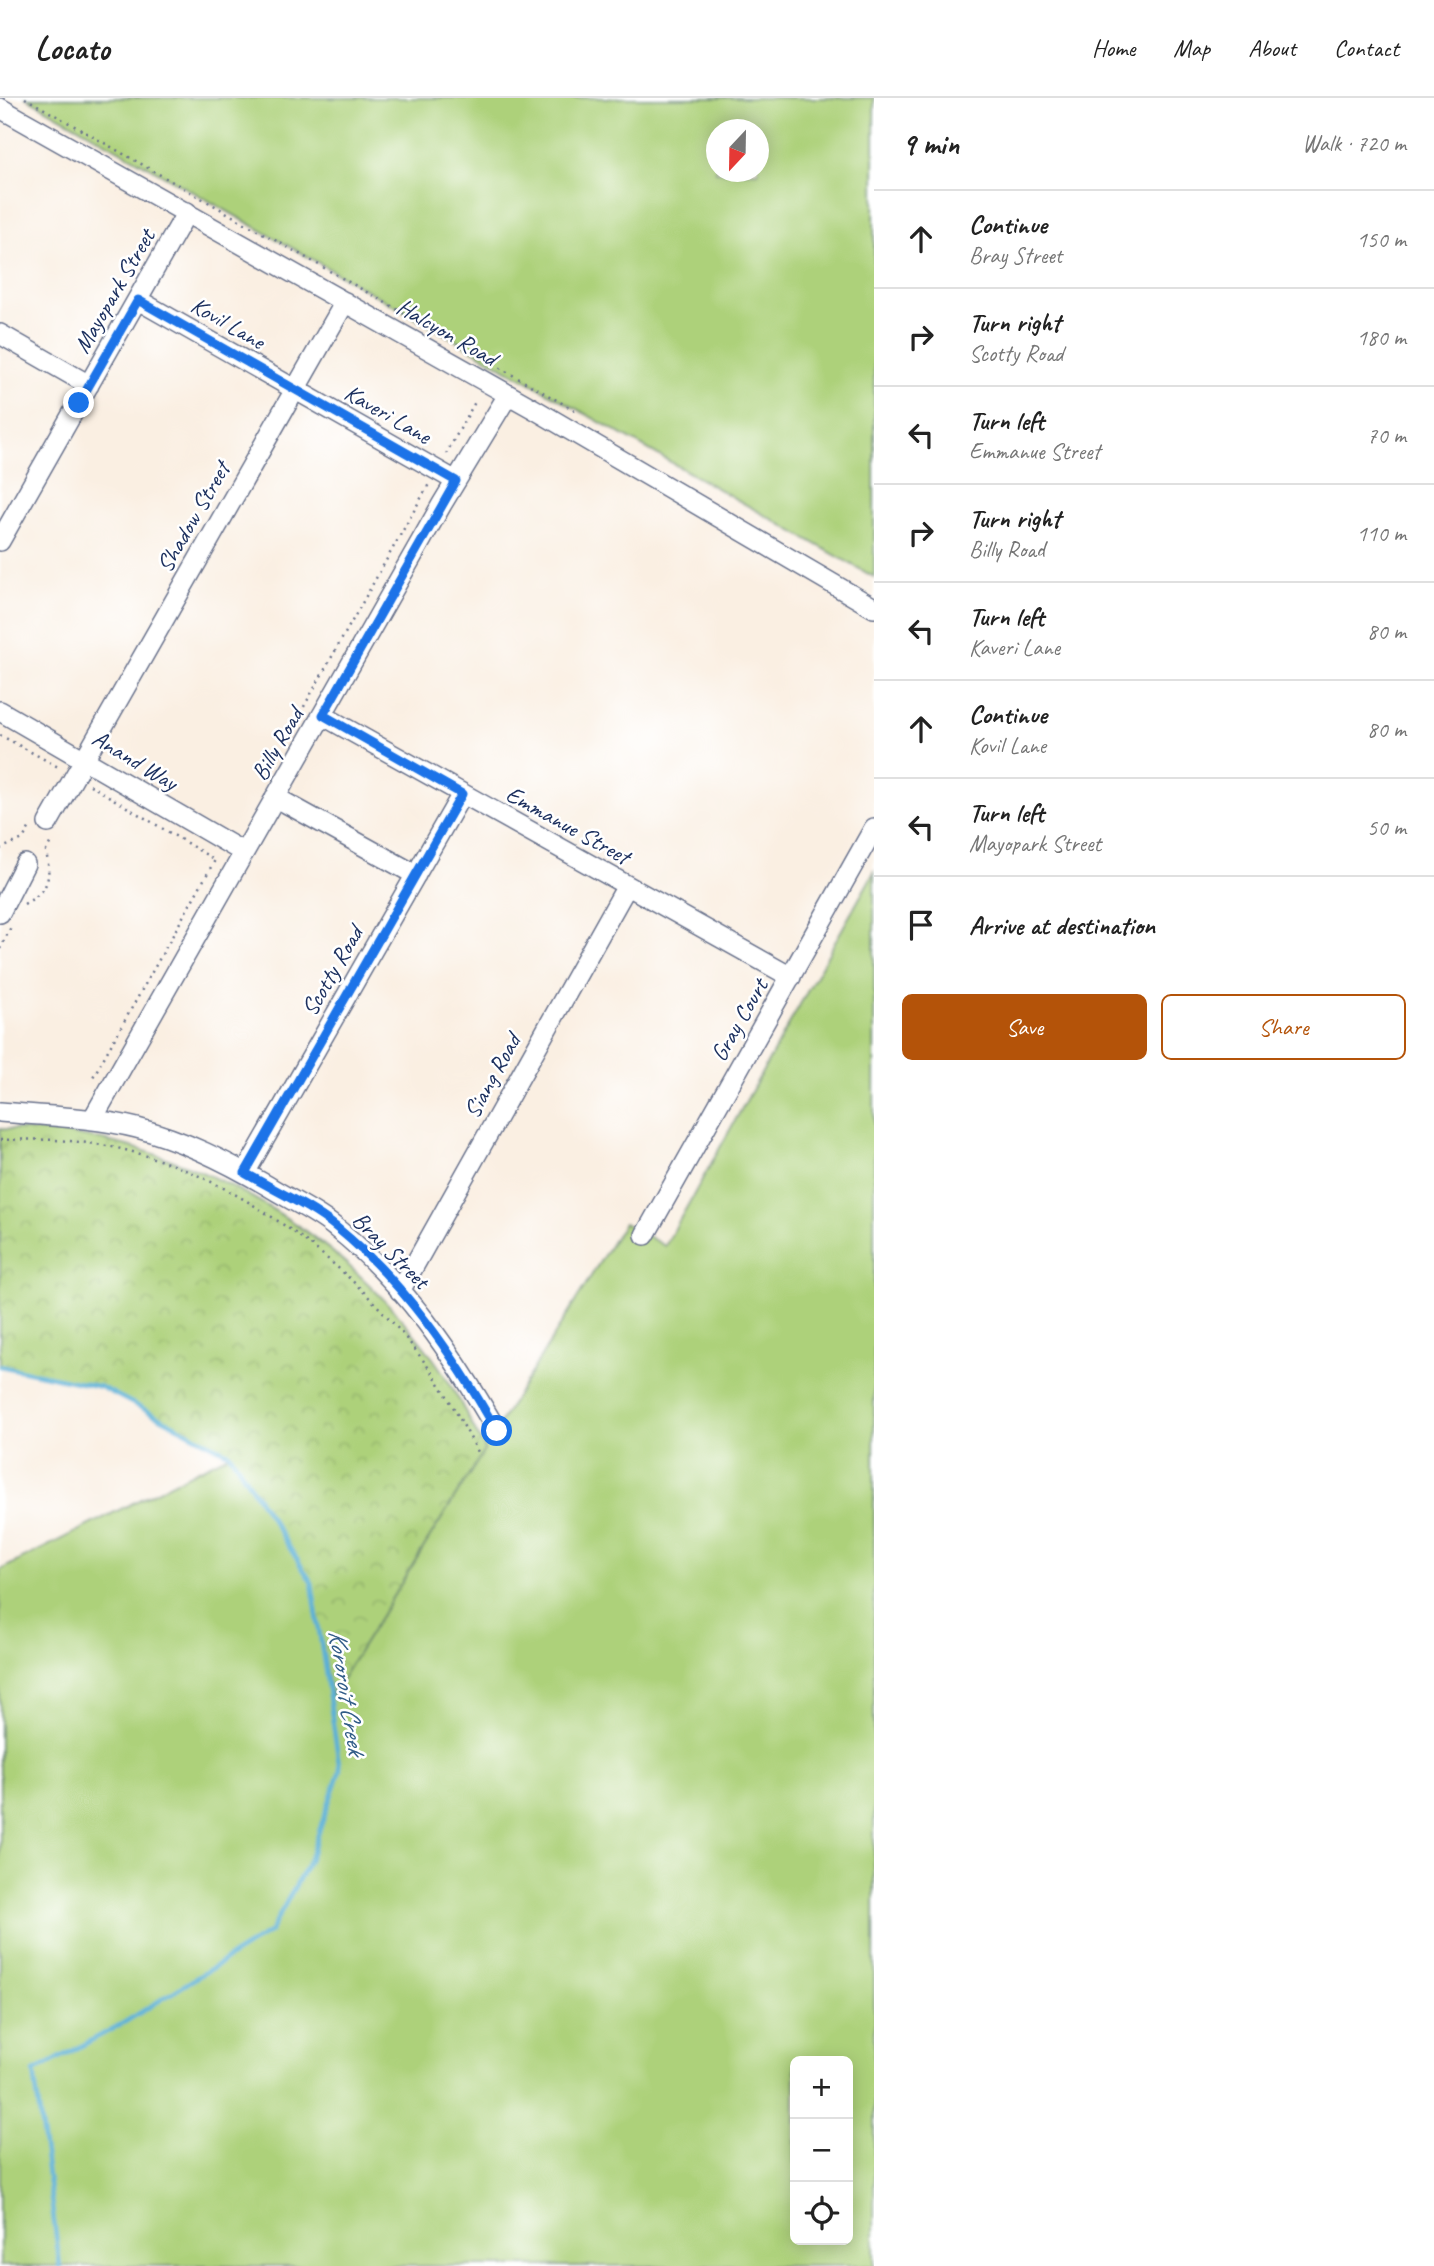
<!DOCTYPE html>
<meta charset="utf-8">
<style>
:root{--surface:#fff;--page:#f6f6f6;--text:#222;--muted:#767676;--line:#e0e0e0;--accent:#b45309}
body{margin:0;font-family:Caveat,sans-serif;background:var(--page);color:var(--text)}
.controls{position:absolute;right:21px;bottom:21px;display:grid;overflow:hidden;border-radius:10px;box-shadow:0 4px 18px #0003}
.controls button{width:63px;height:63px;display:grid;place-items:center;padding:0;border:0;border-bottom:2px solid var(--line);background:var(--surface);color:var(--text);font:35px sans-serif}
.compass{position:absolute;left:706px;top:21px;width:63px;height:63px;border-radius:50%;background:var(--surface);box-shadow:0 4px 18px #0003;rotate:202deg}
.stop{position:absolute;width:21px;height:21px;margin:-16px;border:5px solid #1a73e8;border-radius:50%;background:#fff}
.stop.end{background:#1a73e8;border-color:#fff;box-shadow:0 2px 7px #0008}
.list{margin:0;padding:0;list-style:none}
h2{display:flex;justify-content:space-between;align-items:center;height:91px;margin:0;padding:0 28px;font-size:30px}
h2 small{font-size:23px;font-weight:400;color:var(--muted)}
.list li{display:grid;grid-template-columns:46px 1fr auto;gap:21px;align-items:center;box-sizing:border-box;height:98px;padding:0 28px;border-top:2px solid var(--line)}
.list b{display:block;font-size:26px;white-space:nowrap}
.list p{margin:0;font-size:23px;white-space:nowrap;color:var(--muted)}
.list em{font-size:23px;font-style:normal;color:var(--muted)}
.actions{display:flex;gap:14px;padding:21px 28px}
.actions a{flex:1;padding:16px 0;border:2px solid var(--accent);border-radius:10px;text-align:center;font-size:24px;color:var(--accent)}
.actions .main{background:var(--accent);color:#fff}
.icon{flex:none;width:38px;height:38px;fill:none;stroke:currentColor;stroke-width:2;stroke-linecap:round;stroke-linejoin:round}
.map{position:relative;flex:none;width:874px;height:2168px;overflow:hidden}
header{display:flex;align-items:center;gap:42px;box-sizing:border-box;height:98px;padding:0 35px;background:var(--surface);border-bottom:2px solid var(--line)}
header strong{font-size:33px}
nav{display:flex;gap:38px;margin-inline-start:auto;font-size:24px}
main{display:flex}
aside{flex:1;background:var(--surface)}
.map>svg:first-child{display:block}
</style>
<header>
<strong>Locato</strong>
<nav><a>Home</a><a>Map</a><a>About</a><a>Contact</a></nav>
</header>
<main>
<div class="map">
<svg width="874" height="2168" viewBox="0 0 874 2168">
<defs>
<pattern id="park-crowns" width="20" height="18" patternUnits="userSpaceOnUse" patternTransform="scale(1.75)"><rect width="20" height="18" fill="#add17a"/><path d="M2 6a3 3 0 1 1 6 0M12 15a3 3 0 1 1 6 0" fill="none" stroke="#94b46c"/></pattern>
</defs>
<rect width="100%" height="100%" fill="#fff"/>
<filter id="ink" filterUnits="userSpaceOnUse"><feTurbulence type="fractalNoise" baseFrequency=".0143" numOctaves="2"/><feDisplacementMap in="SourceGraphic" scale="14" xChannelSelector="R" yChannelSelector="G"/><feConvolveMatrix kernelMatrix="1 2 1 2 8 2 1 2 1" color-interpolation-filters="sRGB"/></filter>
<filter id="wash" filterUnits="userSpaceOnUse"><feTurbulence type="fractalNoise" baseFrequency=".00686" numOctaves="4" result="noise"/><feDisplacementMap in="SourceGraphic" scale="28" xChannelSelector="R" yChannelSelector="G"/><feGaussianBlur stdDeviation="1.57" result="paint"/><feColorMatrix in="noise" values="0 0 0 0 0 0 0 0 0 0 0 0 0 0 0 0 0 1.4 0 .05"/><feComposite in="paint" operator="in"/></filter>
<g filter="url(#wash)">
<rect width="100%" height="100%" fill="#faefe2"/>
<path fill="#add17a" stroke="#64806c" stroke-width="2" fill-rule="evenodd" d="M 27,0 L 874,0 L 874,479 L 103,43 ZM 716,32 L 758,32 L 758,74 L 716,74 Z
M 874,774 L 874,2168 L 0,2168 L 0,1472 L 230,1356 L 312,1485 L 331,1597 L 624,1125 L 665,1148 ZM 795,1963 L 848,1963 L 848,2142 L 795,2142 Z"/>
<path fill="url(#park-crowns)" stroke="#64806c" stroke-width="2" d="M 0,1031 C 172,1032 331,1122 432,1259 C 453,1287 468,1320 485,1351 L 331,1598 L 312,1485 L 230,1356 L 101,1289 L 0,1268 Z"/>
<g fill="none" stroke-linecap="round" stroke-linejoin="round">
<path stroke="#5ab0d7" stroke-width="4.5" d="M 0,1268 L 101,1289 L 230,1356 L 312,1485 L 340,1672 L 309,1763 L 270,1834 L 125,1924 L 34,1974 L 60,2168"/>
</g>
</g>
<g filter="url(#ink)">
<g fill="none" stroke-linecap="round" stroke-linejoin="round">
<defs>
<path id="minor" d="M 0,10 L 534,311 L 874,510
M 138,202 L 456,383
M 0,236 L 89,287
M 0,443 L 187,114
M 0,613 L 243,754
M 322,617 L 791,879
M 275,699 L 416,777
M 48,725 L 345,204
M 0,815 L 25,766
M 0,1014 C 46,1018 93,1019 137,1030 C 184,1042 227,1064 268,1088 C 290,1102 316,1113 336,1130 C 405,1185 454,1258 497,1333
M 92,1022 L 442,406 L 508,297
M 245,1075 L 462,696
M 645,1137 L 874,730
M 400,1193 L 627,788"/>
</defs>
<use href="#minor" stroke="#69728c" stroke-width="22"/>
<path stroke="#69728c" stroke-width="2.5" stroke-dasharray="2 5" stroke-linecap="butt" d="M 25,0 L 576,313
M 446,356 L 475,304
M 297,621 L 429,386
M 0,637 L 60,670
M 90,687 L 215,762 L 93,979
M 0,751 L 23,741 L 31,727
M 24,806 C 50,792 51,780 46,753 L 52,742
M 0,851 L 11,829
M 0,1042 C 32,1041 63,1041 95,1046 C 229,1066 366,1174 439,1285 C 453,1307 465,1331 478,1354"/>
<use href="#minor" stroke="#fff" stroke-width="19"/>
</g>
</g>
<g fill="none" stroke-linecap="round" stroke-linejoin="round" filter="url(#ink)">
<path stroke="#1a73e8" stroke-width="9" d="M 79,305 L 138,202 L 456,383 L 323,617 L 462,696 L 245,1075 C 274,1092 310,1108 336,1129 C 405,1185 454,1258 497,1333"/>
</g>
<g text-anchor="middle" dominant-baseline="central" stroke-width="5" stroke-linejoin="round" paint-order="stroke">
<g font-size="24" fill="#1b2f5e" stroke="#fff">
<text transform="translate(114 193) rotate(-60)">Mayopark Street</text>
<text transform="translate(228 225) rotate(30)">Kovil Lane</text>
<text transform="translate(447 234) rotate(30)">Halcyon Road</text>
<text transform="translate(388 316) rotate(30)">Kaveri Lane</text>
<text transform="translate(193 419) rotate(-60)">Shadow Street</text>
<text transform="translate(277 646) rotate(-60)">Billy Road</text>
<text transform="translate(135 662) rotate(31)">Anand Way</text>
<text transform="translate(568 727) rotate(29)">Emmanue Street</text>
<text transform="translate(332 873) rotate(-60)">Scotty Road</text>
<text transform="translate(739 922) rotate(-60)">Gray Court</text>
<text transform="translate(492 978) rotate(-61)">Siang Road</text>
<text transform="translate(391 1152) rotate(45)">Bray Street</text>
</g>
<g font-size="26" font-style="italic" fill="#315c88" stroke="#fff">
<text transform="translate(347 1594) rotate(81)">Kororoit Creek</text>
</g>
</g>
</svg>
<div class="controls">
<button>+</button>
<button>−</button>
<button><svg class="icon" aria-label="locate" viewBox="0 0 24 24"><circle cx="12" cy="12" r="6"/><path d="M12 2v4M12 18v4M2 12h4M18 12h4"/></svg></button>
</div>
<svg class="compass" viewBox="-18 -18 36 36"><path d="M0-13l5 13h-10z" fill="#e53935"/><path d="M0 13l5-13h-10z" fill="#767676"/></svg>
<div class="stop" style="left:497px;top:1333px"></div>
<div class="stop end" style="left:79px;top:305px"></div>
</div>
<aside>
<h2>9 min<small>Walk · 720 m</small></h2>
<ul class="list">
<li><svg class="icon" aria-label="ahead" viewBox="0 0 24 24"><path d="M12 20V5M6 11l6-6 6 6"/></svg><div><b>Continue</b><p>Bray Street</p></div><em>150 m</em></li>
<li><svg class="icon" aria-label="right" viewBox="0 0 24 24"><path d="M7 20v-9h11M14 6l5 5-5 5"/></svg><div><b>Turn right</b><p>Scotty Road</p></div><em>180 m</em></li>
<li><svg class="icon" aria-label="left" viewBox="0 0 24 24"><path d="M17 20v-9H6M10 6l-5 5 5 5"/></svg><div><b>Turn left</b><p>Emmanue Street</p></div><em>70 m</em></li>
<li><svg class="icon" aria-label="right" viewBox="0 0 24 24"><path d="M7 20v-9h11M14 6l5 5-5 5"/></svg><div><b>Turn right</b><p>Billy Road</p></div><em>110 m</em></li>
<li><svg class="icon" aria-label="left" viewBox="0 0 24 24"><path d="M17 20v-9H6M10 6l-5 5 5 5"/></svg><div><b>Turn left</b><p>Kaveri Lane</p></div><em>80 m</em></li>
<li><svg class="icon" aria-label="ahead" viewBox="0 0 24 24"><path d="M12 20V5M6 11l6-6 6 6"/></svg><div><b>Continue</b><p>Kovil Lane</p></div><em>80 m</em></li>
<li><svg class="icon" aria-label="left" viewBox="0 0 24 24"><path d="M17 20v-9H6M10 6l-5 5 5 5"/></svg><div><b>Turn left</b><p>Mayopark Street</p></div><em>50 m</em></li>
<li><svg class="icon" aria-label="arrive" viewBox="0 0 24 24"><path d="M6 21V4h12l-3 4 3 4H6"/></svg><div><b>Arrive at destination</b></div></li>
</ul>
<div class="actions"><a class="main">Save</a><a>Share</a></div>
</aside>
</main>
